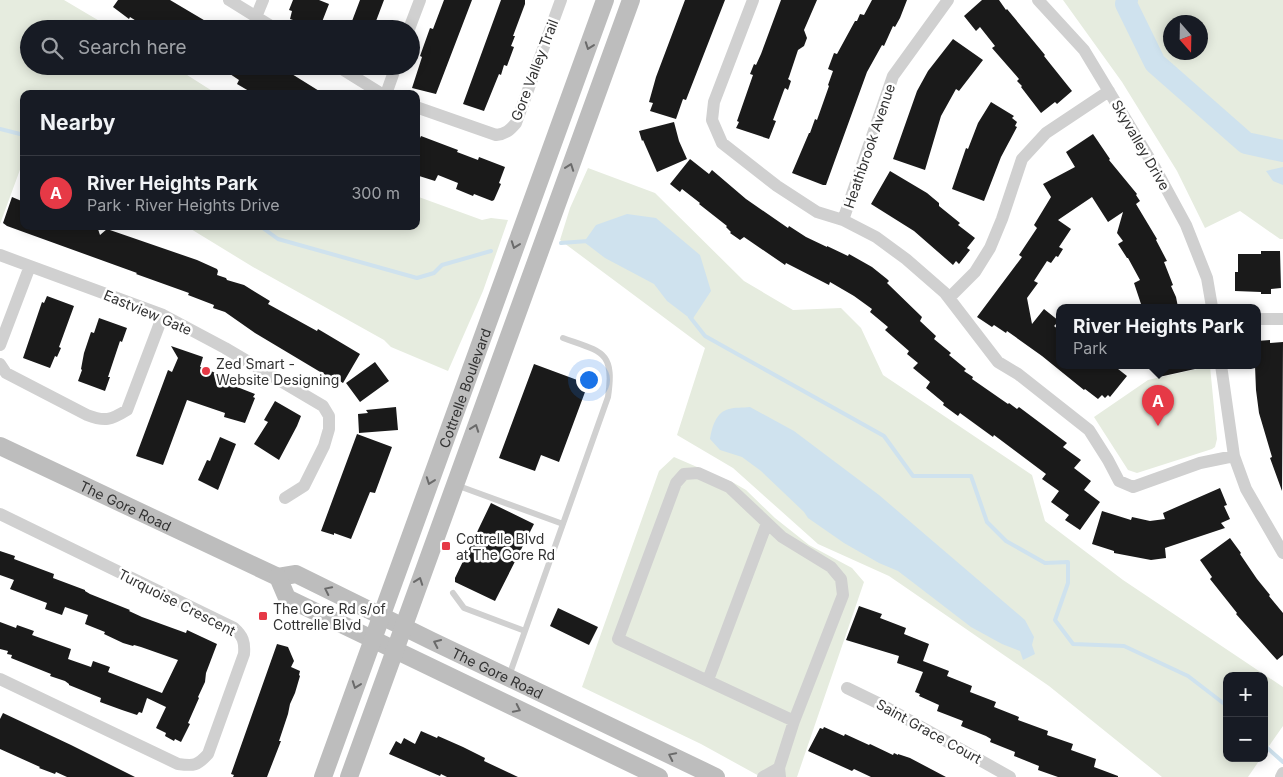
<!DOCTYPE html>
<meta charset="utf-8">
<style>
:root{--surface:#171b24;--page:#20242c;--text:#f1f3f6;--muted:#9ea1a6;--line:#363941;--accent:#e63946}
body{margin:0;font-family:Inter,sans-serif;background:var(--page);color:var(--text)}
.controls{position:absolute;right:15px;bottom:15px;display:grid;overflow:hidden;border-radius:10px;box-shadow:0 2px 12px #0003}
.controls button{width:45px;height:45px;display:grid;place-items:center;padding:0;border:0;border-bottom:1px solid var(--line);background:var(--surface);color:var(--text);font:25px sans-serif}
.compass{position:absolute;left:1163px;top:15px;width:45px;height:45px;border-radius:50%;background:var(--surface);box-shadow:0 2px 12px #0003;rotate:160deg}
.you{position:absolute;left:588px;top:379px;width:18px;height:18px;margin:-12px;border:4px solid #fff;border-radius:50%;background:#1a73e8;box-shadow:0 0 0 8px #1a73e833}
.badge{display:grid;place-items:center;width:32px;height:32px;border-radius:50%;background:var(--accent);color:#fff;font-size:16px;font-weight:700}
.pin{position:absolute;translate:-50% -41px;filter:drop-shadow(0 1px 2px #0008)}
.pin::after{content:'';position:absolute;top:26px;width:18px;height:15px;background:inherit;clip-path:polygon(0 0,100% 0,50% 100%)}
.popup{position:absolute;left:1056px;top:304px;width:205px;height:65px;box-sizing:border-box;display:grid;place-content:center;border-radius:10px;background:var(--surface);filter:drop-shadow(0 1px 4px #0005);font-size:16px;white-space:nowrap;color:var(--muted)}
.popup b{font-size:19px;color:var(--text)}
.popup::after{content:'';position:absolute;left:50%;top:100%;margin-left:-10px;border:10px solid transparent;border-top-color:var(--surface)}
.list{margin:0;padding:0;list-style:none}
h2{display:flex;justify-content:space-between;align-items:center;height:65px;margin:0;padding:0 20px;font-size:21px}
h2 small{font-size:16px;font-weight:400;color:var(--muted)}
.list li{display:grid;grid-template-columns:32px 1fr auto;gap:15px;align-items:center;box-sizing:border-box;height:75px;padding:0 20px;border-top:1px solid var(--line)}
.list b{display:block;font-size:19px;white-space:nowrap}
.list p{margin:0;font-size:16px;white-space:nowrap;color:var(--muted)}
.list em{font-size:16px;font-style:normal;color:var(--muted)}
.icon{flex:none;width:28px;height:28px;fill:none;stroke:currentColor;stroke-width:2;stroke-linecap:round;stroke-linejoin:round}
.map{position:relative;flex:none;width:1283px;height:777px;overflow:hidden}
.search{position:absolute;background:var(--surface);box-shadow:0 2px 12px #0003;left:20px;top:20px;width:400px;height:55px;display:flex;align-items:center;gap:12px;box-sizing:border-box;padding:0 18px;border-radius:28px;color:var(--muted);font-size:19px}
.panel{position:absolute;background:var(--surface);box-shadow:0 2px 12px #0003;left:20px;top:90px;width:400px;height:140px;border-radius:10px}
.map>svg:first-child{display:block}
</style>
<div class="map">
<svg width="1283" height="777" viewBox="0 0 1283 777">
<rect width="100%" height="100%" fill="#fff"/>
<path fill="#e6ecdf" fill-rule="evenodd" d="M 0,0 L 64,0 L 113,29 L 29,29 L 29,66 L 173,66 L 217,94 L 24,94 L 24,168 L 21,167 L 0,224 Z
M 1063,0 L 1283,0 L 1283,239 L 1280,239 L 1240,211 L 1205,228 L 1177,171 L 1122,82 ZM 1170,22 L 1200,22 L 1200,52 L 1170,52 Z
M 588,168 L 655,193 L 744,281 L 793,310 L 841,308 L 861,328 L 883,375 L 1032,475 L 1045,521 L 1123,580 L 1283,687 L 1283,726 L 1264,753 L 1264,676 L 1227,676 L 1227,758 L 1261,758 L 1248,777 L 1162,777 L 1049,686 L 889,576 L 818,544 L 733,468 L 677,435 L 705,348 L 560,240 L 570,208 Z
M 416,196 L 482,220 L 491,218 L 508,220 L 483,291 L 448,371 L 391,347 L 384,340 L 253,267 L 186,226 L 416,226 Z
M 1210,366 L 1217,439 L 1215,447 L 1212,449 L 1137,473 L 1128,470 L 1094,417 L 1148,380 Z
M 674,457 L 734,483 L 746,490 L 775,518 L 809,545 L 852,568 L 864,582 L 797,777 L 761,777 L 701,744 L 582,687 L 659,471 Z"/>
<path fill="#cfe2ee" d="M 1283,167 L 1283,185 L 1273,181 L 1266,171 Z
M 627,214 L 656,218 L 700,255 L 711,291 L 692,320 L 667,301 L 654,284 L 605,258 L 584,242 L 596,225 Z
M 750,407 L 794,431 L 879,495 L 1025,620 L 1034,637 L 1032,645 L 1035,654 L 1023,660 L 1020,651 L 1002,644 L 971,627 L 898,571 L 879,563 L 844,543 L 808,518 L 804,512 L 761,471 L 742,457 L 720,450 L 710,439 C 712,427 716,412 729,409 C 735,407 743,408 750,407 Z"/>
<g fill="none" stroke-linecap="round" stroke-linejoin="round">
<path stroke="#cfe2ee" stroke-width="4" d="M 0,129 L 24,135
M 260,226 L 278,239 L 417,278 L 434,273 L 442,265 L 491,251
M 561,243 L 588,241
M 690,317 L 705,336 L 884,436 L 913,476 L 971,476 L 987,522 L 1006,541 L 1045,563 L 1068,562 L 1068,583 L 1055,620 L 1073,644 L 1124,646 L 1188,676 L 1227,706
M 1264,745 L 1283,762"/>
<path stroke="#cfe2ee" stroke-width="22" d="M 1127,0 L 1126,4 L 1155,63 L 1246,143 L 1283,151"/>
</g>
<path fill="#1a1a1a" d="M 118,0 L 170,0 L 219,29 L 149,29 L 130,17 L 129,19 L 113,7 Z
M 293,0 L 319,0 L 329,4 L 320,27 L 311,24 L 305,23 L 305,24 L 290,19 L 292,11 L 289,10 Z
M 360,0 L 384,0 L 373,29 L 349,29 Z
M 444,0 L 472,0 L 436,94 L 412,88 L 422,57 L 420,56 L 430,28 L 433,29 Z
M 501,0 L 525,0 L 525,4 L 513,36 L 515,36 L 511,46 L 514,47 L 507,66 L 504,65 L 501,75 L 499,74 L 484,111 L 463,104 Z
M 685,0 L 725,0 L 686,100 L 683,99 L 676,119 L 650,111 L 653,103 L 649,102 L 656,77 Z
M 781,0 L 817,0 L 804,30 L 807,38 L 804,46 L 798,50 L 789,77 L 788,79 L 791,81 L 788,90 L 785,88 L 784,90 L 773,120 L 776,121 L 769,139 L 736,128 L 739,122 L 737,121 L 753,75 L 750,74 L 754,64 L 756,65 L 761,54 Z
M 872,0 L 907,0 L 900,18 L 895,27 L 893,26 L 884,46 L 882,45 L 867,72 L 835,160 L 826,185 L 823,185 L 792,173 L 809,133 L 810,133 L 815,119 L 817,120 L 829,86 L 828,85 L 833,71 L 828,69 L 834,53 L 837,54 L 855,21 L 857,21 L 860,14 L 864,15 Z
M 982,0 L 999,0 L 1006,10 L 1007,9 L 1045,55 L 1044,56 L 1072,91 L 1057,104 L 1055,102 L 1041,113 L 1021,87 L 1022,86 L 1017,81 L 1019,79 L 992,48 L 995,46 L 980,27 L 976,31 L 964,16 Z
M 953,39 L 983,60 L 959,91 L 956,89 L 941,116 L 925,170 L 893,159 L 917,91 L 928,71 Z
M 218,66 L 279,66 L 324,94 L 254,94 L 237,84 L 239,80 Z
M 991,102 L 1014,116 L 1012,118 L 1017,122 L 1015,126 L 1017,127 L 1001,157 L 984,201 L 952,189 L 966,148 L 968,149 L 978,123 Z
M 674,122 L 679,141 L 687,159 L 657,172 L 643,140 L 642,141 L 639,131 Z
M 1093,134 L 1110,159 L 1109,160 L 1137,194 L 1136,195 L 1140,201 L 1136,204 L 1157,239 L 1156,240 L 1167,261 L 1164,262 L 1173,285 L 1171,286 L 1176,297 L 1178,307 L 1142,307 L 1134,283 L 1140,280 L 1128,258 L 1127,258 L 1118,244 L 1123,241 L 1117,233 L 1123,212 L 1108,222 L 1092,197 L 1058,220 L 1071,229 L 1059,247 L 1063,249 L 1058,257 L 1056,256 L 1051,263 L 1047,261 L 1034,281 L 1038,283 L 1027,298 L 1032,324 L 1044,309 L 1059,321 L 1054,326 L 1059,330 L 1059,365 L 1113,365 L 1127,376 L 1110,397 L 1108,395 L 1105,398 L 1102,395 L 1098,399 L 1085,389 L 1084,390 L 1042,356 L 1007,331 L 1006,333 L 994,325 L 992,327 L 977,317 L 1022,257 L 1019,255 L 1037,228 L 1034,225 L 1051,197 L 1043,184 L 1075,167 L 1066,152 Z
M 421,136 L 458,150 L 457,152 L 478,160 L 479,157 L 505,167 L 499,183 L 501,184 L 494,200 L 492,201 L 474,194 L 473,196 L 456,189 L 458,183 L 438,175 L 435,181 L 416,175 L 416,137 L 420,138 Z
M 690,159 L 709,174 L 712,170 L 746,199 L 788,228 L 789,226 L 806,237 L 827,247 L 827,246 L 848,256 L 849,254 L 872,267 L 887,279 L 889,281 L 887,283 L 922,317 L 920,321 L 936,336 L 934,339 L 951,353 L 949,355 L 966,369 L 964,371 L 973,377 L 972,379 L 1008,404 L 1009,403 L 1017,409 L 1019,407 L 1067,443 L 1063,447 L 1081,460 L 1074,468 L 1091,481 L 1084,490 L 1100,502 L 1080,530 L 1065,520 L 1069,515 L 1051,502 L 1059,491 L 1042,479 L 1046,474 L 994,435 L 993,437 L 960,413 L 958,416 L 943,405 L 944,403 L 926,388 L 930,382 L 913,368 L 918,363 L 907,354 L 909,351 L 885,330 L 888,327 L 870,312 L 872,309 L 854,296 L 830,282 L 829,285 L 786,263 L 785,265 L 744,237 L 740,240 L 730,233 L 731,232 L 726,227 L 727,226 L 699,204 L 700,203 L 682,189 L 680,192 L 670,184 Z
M 890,171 L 927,193 L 939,203 L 939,206 L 960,223 L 958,225 L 975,238 L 967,248 L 970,250 L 959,264 L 956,261 L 953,265 L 914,231 L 871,204 Z
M 12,197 L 24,202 L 24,226 L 97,226 L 100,235 L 107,229 L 197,260 L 217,269 L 218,271 L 217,275 L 226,278 L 227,280 L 244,285 L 270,301 L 268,304 L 317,331 L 318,329 L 360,354 L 343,383 L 338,380 L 337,382 L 255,333 L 225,312 L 213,308 L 214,305 L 188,295 L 189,293 L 136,274 L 137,273 L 7,226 L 3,223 Z
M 1261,251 L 1280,251 L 1281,288 L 1271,289 L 1271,294 L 1261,294 L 1261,292 L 1235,291 L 1235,272 L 1238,272 L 1238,254 L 1261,254 Z
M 47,296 L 74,306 L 59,347 L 61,348 L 57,357 L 55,356 L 50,368 L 23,358 L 42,302 L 44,303 Z
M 99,318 L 127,328 L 122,342 L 120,341 L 108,377 L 110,377 L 105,391 L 78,381 L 82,370 L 81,369 L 84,353 L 91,332 L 94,333 Z
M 1270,340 L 1270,343 L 1283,342 L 1282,491 L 1270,458 L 1272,457 L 1259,413 L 1256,390 L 1255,366 L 1257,366 L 1257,341 Z
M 171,346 L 203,357 L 200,367 L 229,378 L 229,380 L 233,382 L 232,385 L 255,394 L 253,397 L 255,398 L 245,423 L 224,417 L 225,413 L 187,400 L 163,465 L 136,456 L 168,370 L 172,372 L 178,358 Z
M 375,362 L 389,381 L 360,402 L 346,383 Z
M 534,364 L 588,384 L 559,462 L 541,455 L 535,471 L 499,458 Z
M 1158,365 L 1194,365 L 1195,369 L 1159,377 L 1157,368 L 1158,367 Z
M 275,401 L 301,416 L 297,426 L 279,460 L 254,444 L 268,422 L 264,420 Z
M 396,407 L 398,430 L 359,433 L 358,414 L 368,413 L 366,410 Z
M 357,434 L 392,447 L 375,493 L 370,492 L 351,539 L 334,533 L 334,535 L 321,531 Z
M 220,437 L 236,444 L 218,490 L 198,480 L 207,460 L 210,461 Z
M 1220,488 L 1227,505 L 1224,506 L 1230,519 L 1221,523 L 1225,528 L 1165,548 L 1166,558 L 1151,560 L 1114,553 L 1114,551 L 1092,544 L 1102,511 L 1131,520 L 1132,517 L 1150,521 L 1165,519 L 1163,513 Z
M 491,503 L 534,524 L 495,601 L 455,582 L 455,578 Z
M 1230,538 L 1241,553 L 1240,554 L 1257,579 L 1270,595 L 1269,596 L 1283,613 L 1283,655 L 1277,660 L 1236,614 L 1237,613 L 1210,579 L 1212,577 L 1200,560 Z
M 0,551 L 15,556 L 14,559 L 54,574 L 53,578 L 85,590 L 85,591 L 90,594 L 130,610 L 129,611 L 142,617 L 186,633 L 187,630 L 217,644 L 206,673 L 205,682 L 198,697 L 199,698 L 188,723 L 190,724 L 181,742 L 175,739 L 174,741 L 165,736 L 166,733 L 156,728 L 166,707 L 147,698 L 142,713 L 139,712 L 137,715 L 122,710 L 100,702 L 101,698 L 69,685 L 69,684 L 65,681 L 50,676 L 51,674 L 11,658 L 12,655 L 7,654 L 8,651 L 0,649 L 0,622 L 16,628 L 17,625 L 34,631 L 32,635 L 71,649 L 68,659 L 91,667 L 93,661 L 110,667 L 108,672 L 162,693 L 178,660 L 141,647 L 134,645 L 133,646 L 123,643 L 104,634 L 105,632 L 85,624 L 88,615 L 65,607 L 62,615 L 45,609 L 47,603 L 10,589 L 14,580 L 0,575 Z
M 859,606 L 882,614 L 880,618 L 906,628 L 904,634 L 929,644 L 923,661 L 949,671 L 947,676 L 972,686 L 970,692 L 996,702 L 994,707 L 1019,717 L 1018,720 L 1048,731 L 1047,735 L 1073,744 L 1071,750 L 1096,759 L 1094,767 L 1118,776 L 1118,777 L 1058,777 L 1038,770 L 1039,766 L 1014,756 L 1015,752 L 990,742 L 991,739 L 986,736 L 961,726 L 963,721 L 937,711 L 939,705 L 919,696 L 920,694 L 915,692 L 923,672 L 897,663 L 899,656 L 846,640 Z
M 558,608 L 598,627 L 589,645 L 550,626 Z
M 277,644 L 288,647 L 294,661 L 291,667 L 300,671 L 299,675 L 300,676 L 295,693 L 290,704 L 288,714 L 279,741 L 281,741 L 267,777 L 233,777 L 234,775 L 231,774 Z
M 3,713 L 71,745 L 135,777 L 67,777 L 56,772 L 55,774 L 39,768 L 40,767 L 0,749 L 0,719 Z
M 824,727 L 844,736 L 845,734 L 869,745 L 870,744 L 893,755 L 894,753 L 898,755 L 898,754 L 910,758 L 946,777 L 871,777 L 854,769 L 852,771 L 808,751 L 820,728 L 823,729 Z
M 421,731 L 437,738 L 438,736 L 463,747 L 485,758 L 484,761 L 518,777 L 447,777 L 441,774 L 440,776 L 389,754 L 396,741 L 401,744 L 404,738 L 415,744 Z"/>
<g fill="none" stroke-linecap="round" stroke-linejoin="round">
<path stroke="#d0d0d0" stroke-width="6" d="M 456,485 L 563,524
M 453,593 L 464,608 L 525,631
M 509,676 L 608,397 C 615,351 602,352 563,338"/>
<path stroke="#d0d0d0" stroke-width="12" d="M 229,0 L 276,29
M 753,0 L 714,102 L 712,120 L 722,143 L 777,186 L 817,212 L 843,220 L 876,237 L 906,259 L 945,293 L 998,362 L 1018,374 L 1089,430 L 1108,460 L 1119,481 L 1133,487 L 1200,463 L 1234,456
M 1038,0 L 1084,50 L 1154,166 L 1186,225 L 1207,278 L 1212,307
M 256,17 L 263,0
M 409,29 L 420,0
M 337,66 L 382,94
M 386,94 L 396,66
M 416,107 L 496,135 C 506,134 510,130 516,123 L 561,0
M 843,220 L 893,76 L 948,0
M 0,255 L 163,315 L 225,348 L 323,406 L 329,416 L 329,429 L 324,446 L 304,486 L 285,498
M 949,298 L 975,272 L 990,248 L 1002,219 L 1022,159 L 1046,133 L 1109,91
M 1257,319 L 1283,319
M 0,345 L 30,266
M 0,364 L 6,373 L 87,415 C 105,422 111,420 127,410 L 163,315
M 1221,365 L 1234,456 L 1246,489 L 1283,553
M 0,514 L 234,628 C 243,636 245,642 244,654 L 208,754 C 197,766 194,766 178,764 L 0,679
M 708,680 L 767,523
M 847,688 L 882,705 L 1010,777
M 763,777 L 779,768
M 780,777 L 779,768 L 794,721 L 843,595 L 841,579 L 831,567 L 782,537 L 729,487 L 698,473 L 684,474 L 676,483 L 618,639 L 794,721
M 1281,777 L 1283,773"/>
<g stroke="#bdbdbd" stroke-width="18">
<path id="s1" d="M 0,446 L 278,577 L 296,574 L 432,641 L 716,777"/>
<path d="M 278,577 L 287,598 L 659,777"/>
<path id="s2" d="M 323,777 L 605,0"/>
<path d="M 349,777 L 631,0"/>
</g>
</g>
<defs><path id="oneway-chevron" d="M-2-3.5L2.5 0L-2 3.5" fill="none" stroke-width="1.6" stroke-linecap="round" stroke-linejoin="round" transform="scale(1.25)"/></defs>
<g stroke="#6a6a6a">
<use href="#oneway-chevron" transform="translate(589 46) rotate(110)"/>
<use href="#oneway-chevron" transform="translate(570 167) rotate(-70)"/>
<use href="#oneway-chevron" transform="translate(515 245) rotate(110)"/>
<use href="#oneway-chevron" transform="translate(475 428) rotate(-70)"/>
<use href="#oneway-chevron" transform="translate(430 481) rotate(110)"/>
<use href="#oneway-chevron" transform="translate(419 581) rotate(-70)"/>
<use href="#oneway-chevron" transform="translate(328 590) rotate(-154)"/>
<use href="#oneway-chevron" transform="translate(437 643) rotate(-155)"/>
<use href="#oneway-chevron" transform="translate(356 685) rotate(110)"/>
<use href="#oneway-chevron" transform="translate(517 709) rotate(26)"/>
<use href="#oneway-chevron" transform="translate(672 756) rotate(-154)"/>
</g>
<g fill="#e63946" stroke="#fff" stroke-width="2">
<circle cx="206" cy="371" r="5"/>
<rect x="441" y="541" width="10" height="10" rx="2.5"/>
<rect x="258" y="611" width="10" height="10" rx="2.5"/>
</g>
<g text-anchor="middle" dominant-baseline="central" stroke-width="5" stroke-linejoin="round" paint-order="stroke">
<g font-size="14" fill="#333" stroke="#fff">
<text transform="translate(534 70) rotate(-69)">Gore Valley Trail</text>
<text transform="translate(1141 145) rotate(60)">Skyvalley Drive</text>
<text transform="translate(869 146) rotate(-71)">Heathbrook Avenue</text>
<text transform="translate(148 312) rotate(23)">Eastview Gate</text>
<text stroke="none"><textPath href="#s2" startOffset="414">Cottrelle Boulevard</textPath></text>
<text stroke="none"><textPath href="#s1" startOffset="139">The Gore Road</textPath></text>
<text transform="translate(177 602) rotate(27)">Turquoise Crescent</text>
<text stroke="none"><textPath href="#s1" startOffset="550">The Gore Road</textPath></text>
<text transform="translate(929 731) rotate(29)">Saint Grace Court</text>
</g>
<g font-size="14" fill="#333" stroke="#fff" text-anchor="start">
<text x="216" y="363">Zed Smart -<tspan x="216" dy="16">Website Designing</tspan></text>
<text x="456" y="538">Cottrelle Blvd<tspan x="456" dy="16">at The Gore Rd</tspan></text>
<text x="273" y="608">The Gore Rd s/of<tspan x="273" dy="16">Cottrelle Blvd</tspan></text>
</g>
</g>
</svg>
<div class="controls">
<button>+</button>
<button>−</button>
</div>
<svg class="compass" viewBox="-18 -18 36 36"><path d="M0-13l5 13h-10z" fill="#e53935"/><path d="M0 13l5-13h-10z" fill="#9ea1a6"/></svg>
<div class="you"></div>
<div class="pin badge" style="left:1158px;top:426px">A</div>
<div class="popup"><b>River Heights Park</b>Park</div>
<div class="search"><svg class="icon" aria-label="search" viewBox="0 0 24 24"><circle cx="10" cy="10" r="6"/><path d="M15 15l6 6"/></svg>Search here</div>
<section class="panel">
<h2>Nearby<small></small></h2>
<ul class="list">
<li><span class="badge">A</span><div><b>River Heights Park</b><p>Park · River Heights Drive</p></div><em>300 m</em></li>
</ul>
</section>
</div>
